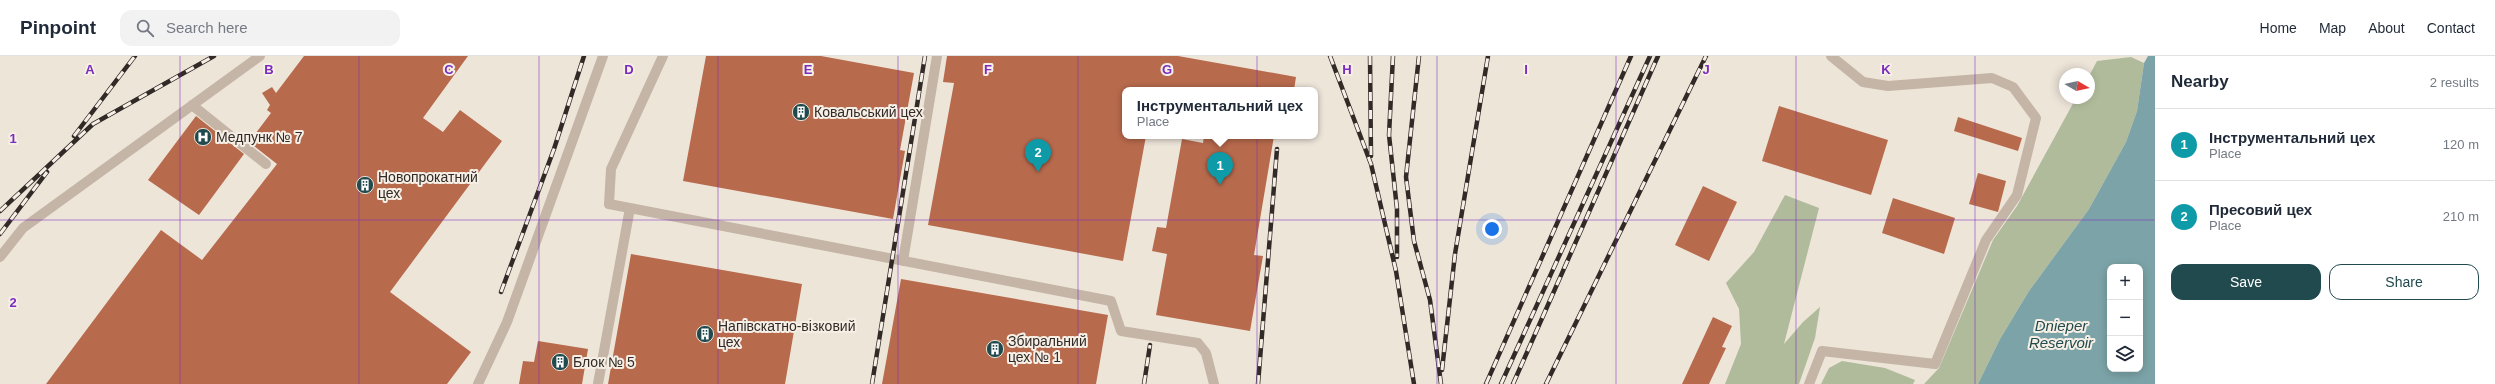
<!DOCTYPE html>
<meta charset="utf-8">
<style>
:root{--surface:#fff;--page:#f2f2f3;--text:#1f2937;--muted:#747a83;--line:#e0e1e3;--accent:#214a4e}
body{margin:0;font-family:Arial,sans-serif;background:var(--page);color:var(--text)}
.controls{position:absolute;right:12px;bottom:12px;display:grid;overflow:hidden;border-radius:8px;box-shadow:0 2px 10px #0003}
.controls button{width:36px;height:36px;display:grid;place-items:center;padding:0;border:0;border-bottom:1px solid var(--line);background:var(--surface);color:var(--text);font:20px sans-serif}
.compass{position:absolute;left:2059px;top:12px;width:36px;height:36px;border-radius:50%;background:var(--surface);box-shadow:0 2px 10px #0003;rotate:99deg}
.you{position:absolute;left:1492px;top:173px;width:14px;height:14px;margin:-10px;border:3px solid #fff;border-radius:50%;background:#1a73e8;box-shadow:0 0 0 6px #1a73e833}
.badge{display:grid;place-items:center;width:26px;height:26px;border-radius:50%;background:var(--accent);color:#fff;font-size:13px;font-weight:700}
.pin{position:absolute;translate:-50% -33px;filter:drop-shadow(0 1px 2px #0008)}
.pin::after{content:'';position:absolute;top:21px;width:14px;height:12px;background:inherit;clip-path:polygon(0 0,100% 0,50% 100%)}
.popup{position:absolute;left:1122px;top:31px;width:196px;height:52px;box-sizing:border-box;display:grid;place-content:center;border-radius:8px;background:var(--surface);filter:drop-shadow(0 1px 3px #0005);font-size:13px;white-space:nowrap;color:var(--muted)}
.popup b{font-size:15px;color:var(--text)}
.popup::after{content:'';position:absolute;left:50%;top:100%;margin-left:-8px;border:8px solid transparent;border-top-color:var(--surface)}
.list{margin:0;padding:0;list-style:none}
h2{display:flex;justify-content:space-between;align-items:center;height:52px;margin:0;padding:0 16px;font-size:17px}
h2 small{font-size:13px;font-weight:400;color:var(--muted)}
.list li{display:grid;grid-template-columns:26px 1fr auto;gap:12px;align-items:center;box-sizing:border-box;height:72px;padding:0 16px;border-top:1px solid var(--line)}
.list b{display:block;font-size:15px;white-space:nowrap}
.list p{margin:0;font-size:13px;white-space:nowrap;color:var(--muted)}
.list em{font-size:13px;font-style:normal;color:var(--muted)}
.actions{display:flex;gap:8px;padding:12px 16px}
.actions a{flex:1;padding:9px 0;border:1px solid var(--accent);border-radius:12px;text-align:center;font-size:14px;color:var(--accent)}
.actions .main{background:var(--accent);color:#fff}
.icon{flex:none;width:22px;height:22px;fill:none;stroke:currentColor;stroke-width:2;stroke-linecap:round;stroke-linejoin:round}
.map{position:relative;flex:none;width:2155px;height:328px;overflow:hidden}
header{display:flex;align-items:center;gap:24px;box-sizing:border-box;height:56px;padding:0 20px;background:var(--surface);border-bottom:1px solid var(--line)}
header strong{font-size:19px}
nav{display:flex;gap:22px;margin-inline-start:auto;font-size:14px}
.search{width:280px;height:36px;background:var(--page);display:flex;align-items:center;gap:10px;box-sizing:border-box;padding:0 14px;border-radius:12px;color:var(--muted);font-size:15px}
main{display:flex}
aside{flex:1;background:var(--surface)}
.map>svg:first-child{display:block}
</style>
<header>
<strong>Pinpoint</strong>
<div class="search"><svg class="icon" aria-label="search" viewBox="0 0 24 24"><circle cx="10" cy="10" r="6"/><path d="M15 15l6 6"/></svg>Search here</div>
<nav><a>Home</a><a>Map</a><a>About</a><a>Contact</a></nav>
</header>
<main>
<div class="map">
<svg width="2155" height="328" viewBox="0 0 2155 328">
<rect width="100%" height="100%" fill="#eee5d9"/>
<path fill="#afbb9b" d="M 2131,1 L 2144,7 L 2137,55 L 2126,86 L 2089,153 L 2029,235 L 2000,283 L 1978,328 L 1924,328 L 1939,312 L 1993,184 L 2017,150 L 2076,42 L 2089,42 L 2089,20 L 2097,5 Z
M 1785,139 L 1819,152 L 1784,288 L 1803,266 L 1820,251 L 1815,282 L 1799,328 L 1725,328 L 1741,288 L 1739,253 L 1726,227 L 1754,196 Z
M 1842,305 L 1885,312 L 1915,324 L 1913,328 L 1821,328 L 1829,312 Z"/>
<path fill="#7ca4a8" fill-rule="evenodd" d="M 2148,0 L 2155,0 L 2155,328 L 1978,328 L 2000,283 L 2029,235 L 2089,153 L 2126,86 L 2137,55 L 2144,7 ZM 2110,211 L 2140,211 L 2140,313 L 2110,313 Z"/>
<path fill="#b86a4d" d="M 304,0 L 468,0 L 423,62 L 443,76 L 460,54 L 502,85 L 390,236 L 471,296 L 447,328 L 46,328 L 161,174 L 202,204 L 277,108 L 249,86 L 271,57 L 267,54 L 270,49 L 262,37 L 272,31 L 276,37 Z
M 706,0 L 821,0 L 914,17 L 900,94 L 905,95 L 893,163 L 683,125 Z
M 947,0 L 1178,0 L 1296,21 L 1294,34 L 1125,34 L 1125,80 L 1146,80 L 1123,205 L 928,169 L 954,27 L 943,26 Z
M 1779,50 L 1888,84 L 1871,139 L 1762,105 Z
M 196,60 L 244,98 L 199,159 L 148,124 Z
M 1958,61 L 2022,82 L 2018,95 L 1954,75 Z
M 1204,80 L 1274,80 L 1254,199 L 1263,200 L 1250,275 L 1156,259 L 1167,198 L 1152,195 L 1157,171 L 1166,172 L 1182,83 L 1203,87 Z
M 1978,117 L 2006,125 L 1998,156 L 1969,148 Z
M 1703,130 L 1737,146 L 1709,205 L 1675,189 Z
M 1893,142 L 1955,162 L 1944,198 L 1882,177 Z
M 631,198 L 802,228 L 785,328 L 608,328 Z
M 901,223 L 1108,259 L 1096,328 L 882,328 Z
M 1713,261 L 1732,270 L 1722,291 L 1726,292 L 1709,328 L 1682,328 Z
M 538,285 L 588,293 L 582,328 L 519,328 L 523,305 L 534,306 Z"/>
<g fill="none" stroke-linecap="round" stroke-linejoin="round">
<path stroke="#c4b5a7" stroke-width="10" d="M 663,0 L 611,113 L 609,148 L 1111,245 L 1121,275 L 1198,287 L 1206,297 L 1214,328
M 192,49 L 266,108
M 0,201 L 23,172 L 260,0
M 903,205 L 937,0
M 478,328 L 507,266 L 603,0
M 598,328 L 630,152
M 1809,328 L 1822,295 L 1935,308 L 1986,184 L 2017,139 L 2036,62 L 2013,31 L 1992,22 L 1888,30 L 1863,26 L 1831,0"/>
<defs>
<path id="rail" d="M 1330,0 L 1371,108 L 1396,215 L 1414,328
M 1370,0 L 1371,100
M 1393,0 L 1389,79 L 1397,153 L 1397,201
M 1419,0 L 1406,121 L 1414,185 L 1430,244 L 1441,328
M 74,80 L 135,0
M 0,155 L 93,68 L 214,0
M 0,178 L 47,116
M 501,236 L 554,93 L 584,0
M 1442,314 L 1455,198 L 1488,0
M 872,328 L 925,0
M 1144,328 L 1150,289
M 1258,328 L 1277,93
M 1486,328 L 1631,0
M 1501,328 L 1650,0
M 1513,328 L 1658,0
M 1546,328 L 1706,0"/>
</defs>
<use href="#rail" stroke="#322a27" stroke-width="4.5"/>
<use href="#rail" stroke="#f6efe5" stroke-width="3" stroke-dasharray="9" stroke-linecap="butt"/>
</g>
<path fill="none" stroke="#7b2cbf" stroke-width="1" stroke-opacity="0.55" d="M 180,0 L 180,328M 359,0 L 359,328M 539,0 L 539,328M 718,0 L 718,328M 898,0 L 898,328M 1078,0 L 1078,328M 1257,0 L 1257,328M 1437,0 L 1437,328M 1616,0 L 1616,328M 1796,0 L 1796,328M 1975,0 L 1975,328M 0,164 L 2155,164"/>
<defs>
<symbol id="building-disc" viewBox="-11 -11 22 22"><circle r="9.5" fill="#214a4e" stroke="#f6efe5"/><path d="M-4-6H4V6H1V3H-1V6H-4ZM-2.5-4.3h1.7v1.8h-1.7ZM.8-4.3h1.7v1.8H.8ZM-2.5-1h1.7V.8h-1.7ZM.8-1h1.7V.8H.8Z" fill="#fff"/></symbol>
<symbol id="hospital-disc" viewBox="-11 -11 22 22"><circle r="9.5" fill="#214a4e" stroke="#f6efe5"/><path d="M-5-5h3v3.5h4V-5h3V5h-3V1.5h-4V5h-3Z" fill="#fff"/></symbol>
</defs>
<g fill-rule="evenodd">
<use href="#building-disc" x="791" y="46" width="20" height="20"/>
<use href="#hospital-disc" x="193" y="71" width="20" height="20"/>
<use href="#building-disc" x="355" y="119" width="20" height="20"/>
<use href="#building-disc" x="695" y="268" width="20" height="20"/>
<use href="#building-disc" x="985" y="283" width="20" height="20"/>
<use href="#building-disc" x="550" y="296" width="20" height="20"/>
</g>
<g text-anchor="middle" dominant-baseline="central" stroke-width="4" stroke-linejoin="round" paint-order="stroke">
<g font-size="14" fill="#322a27" stroke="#f6efe5" text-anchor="start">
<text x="814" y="56">Ковальський цех</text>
<text x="216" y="81">Медпунк № 7</text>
<text x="378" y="121">Новопрокатний<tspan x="378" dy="16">цех</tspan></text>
<text x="718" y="270">Напівскатно-візковий<tspan x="718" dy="16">цех</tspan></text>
<text x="1008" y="285">Збиральний<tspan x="1008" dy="16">цех № 1</tspan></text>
<text x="573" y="306">Блок № 5</text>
</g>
<g font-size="15" font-style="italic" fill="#214a4e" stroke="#f6efe5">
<text x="2061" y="269">Dnieper<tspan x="2061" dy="17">Reservoir</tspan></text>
</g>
</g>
<g font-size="13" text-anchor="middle" font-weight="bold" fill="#7b2cbf" stroke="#f6efe5" stroke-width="4" stroke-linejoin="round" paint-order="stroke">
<text x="90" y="18">A</text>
<text x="269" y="18">B</text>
<text x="449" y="18">C</text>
<text x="629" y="18">D</text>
<text x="808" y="18">E</text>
<text x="988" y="18">F</text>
<text x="1167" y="18">G</text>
<text x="1347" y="18">H</text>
<text x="1526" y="18">I</text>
<text x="1706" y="18">J</text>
<text x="1886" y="18">K</text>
<text x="13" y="87">1</text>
<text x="13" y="251">2</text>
</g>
</svg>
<div class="controls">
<button>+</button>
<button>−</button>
<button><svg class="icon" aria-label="layers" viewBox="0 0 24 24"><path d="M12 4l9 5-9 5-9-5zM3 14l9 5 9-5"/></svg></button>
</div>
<svg class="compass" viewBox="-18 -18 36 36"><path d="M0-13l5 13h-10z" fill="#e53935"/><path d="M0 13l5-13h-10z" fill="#747a83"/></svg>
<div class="you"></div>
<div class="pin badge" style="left:1220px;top:129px;background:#0f9aa8">1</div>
<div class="popup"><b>Інструментальний цех</b>Place</div>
<div class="pin badge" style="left:1038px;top:116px;background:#0f9aa8">2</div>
</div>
<aside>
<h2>Nearby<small>2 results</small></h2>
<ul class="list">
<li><span class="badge" style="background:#0f9aa8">1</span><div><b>Інструментальний цех</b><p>Place</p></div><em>120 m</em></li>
<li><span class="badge" style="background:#0f9aa8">2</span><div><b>Пресовий цех</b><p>Place</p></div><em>210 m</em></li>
</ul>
<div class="actions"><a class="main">Save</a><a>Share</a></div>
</aside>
</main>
